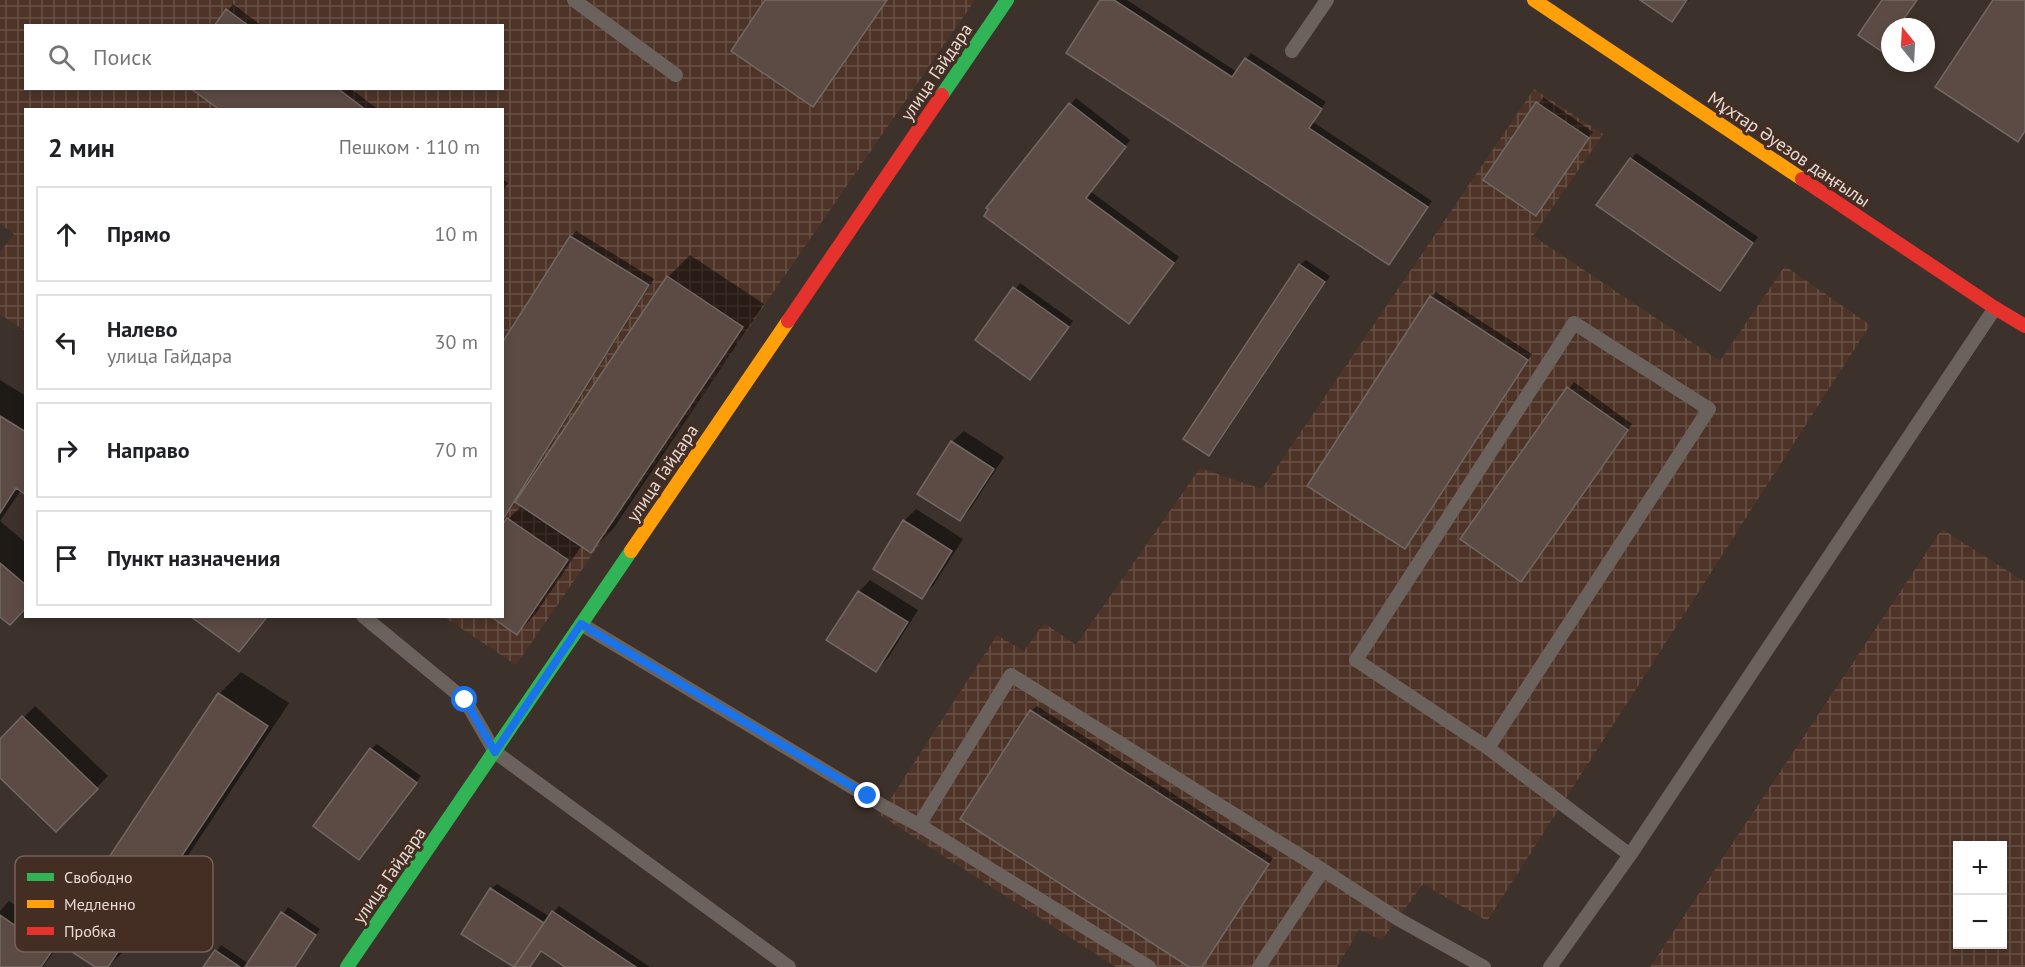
<!DOCTYPE html>
<html lang="ru">
<meta charset="utf-8">
<style>
:root{--surface:#fff;--page:#f6f6f6;--text:#202124;--muted:#757577;--line:#e0e0e0}
body{margin:0;font-family:"PT Sans",sans-serif;background:var(--page);color:var(--text)}
.controls{position:absolute;right:18px;bottom:18px;display:grid;overflow:hidden;border-radius:0px;box-shadow:0 3px 9px #0003}
.controls button{width:54px;height:54px;display:grid;place-items:center;padding:0;border:0;border-bottom:2px solid var(--line);background:var(--surface);color:var(--text);font:30px sans-serif}
.compass{position:absolute;left:1881px;top:18px;width:54px;height:54px;border-radius:50%;background:var(--surface);box-shadow:0 3px 9px #0003;rotate:342deg}
.stop{position:absolute;width:18px;height:18px;margin:-14px;border:4px solid #1a73e8;border-radius:50%;background:#fff}
.stop.end{background:#1a73e8;border-color:#fff;box-shadow:0 2px 6px #0008}
.list{margin:0;padding:0;list-style:none}
h2{display:flex;justify-content:space-between;align-items:center;height:78px;margin:0;padding:0 24px;font-size:26px}
h2 small{font-size:20px;font-weight:400;color:var(--muted)}
.list li{display:grid;grid-template-columns:39px 1fr auto;gap:18px;align-items:center;box-sizing:border-box;height:96px;margin:0 12px 12px;padding:0 12px;border:2px solid var(--line);border-radius:0px}
.list b{display:block;font-size:22px;white-space:nowrap}
.list p{margin:0;font-size:20px;white-space:nowrap;color:var(--muted)}
.list em{font-size:20px;font-style:normal;color:var(--muted)}
.icon{flex:none;width:33px;height:33px;fill:none;stroke:currentColor;stroke-width:2;stroke-linecap:round;stroke-linejoin:round}
.map{position:relative;flex:none;width:2025px;height:967px;overflow:hidden}
.search{position:absolute;background:var(--surface);box-shadow:0 3px 9px #0003;left:24px;top:24px;width:480px;height:66px;display:flex;align-items:center;gap:15px;box-sizing:border-box;padding:0 21px;border-radius:0px;color:var(--muted);font-size:22px}
.panel{position:absolute;background:var(--surface);box-shadow:0 3px 9px #0003;left:24px;top:108px;width:480px;height:510px;border-radius:0px}
.map>svg:first-child{display:block}
</style>
<div class="map">
<svg width="2025" height="967" viewBox="0 0 2025 967">
<defs>
<pattern id="industrial-grid" width="8" height="8" patternUnits="userSpaceOnUse" patternTransform="scale(1.5)"><rect width="8" height="8" fill="#4e3428"/><path d="M0 4h8M4 0v8" fill="none" stroke="#685146"/></pattern>
</defs>
<rect width="100%" height="100%" fill="#3d312b"/>
<path fill="url(#industrial-grid)" fill-rule="evenodd" d="M 0,0 L 975,0 L 516,665 L 444,617 L 502,616 L 502,110 L 26,110 L 25,331 L 0,314 L 0,252 L 14,234 L 0,224 ZM 26,26 L 502,26 L 502,88 L 26,88 Z
M 1534,89 L 1603,134 L 1533,236 L 1720,361 L 1785,266 L 1870,325 L 1487,921 L 1423,884 L 1382,940 L 1359,930 L 1337,967 L 1116,967 L 880,815 L 997,635 L 1024,651 L 1044,623 L 1076,645 L 1200,468 L 1262,489 Z
M 1942,529 L 2025,582 L 2025,967 L 1650,967 ZM 1958,846 L 2002,846 L 2002,944 L 1958,944 Z"/>
<path fill="#0007" d="M 1102,0 L 1127,0 L 1237,72 L 1251,53 L 1326,102 L 1313,122 L 1432,201 L 1394,257 Z
M 1642,0 L 1689,0 L 1672,20 Z
M 233,4 L 262,26 L 216,26 Z
M 193,88 L 350,88 L 379,110 L 222,110 Z
M 1543,97 L 1593,132 L 1541,209 L 1485,180 Z
M 1076,98 L 1130,140 L 1090,191 L 1179,257 L 1129,322 L 988,208 Z
M 1636,153 L 1758,237 L 1720,289 L 1598,205 Z
M 502,179 L 508,183 L 502,192 Z
M 576,231 L 654,279 L 524,488 L 526,489 L 668,277 L 690,255 L 764,304 L 613,529 L 591,551 L 582,545 L 534,616 L 517,633 L 502,616 L 508,519 L 523,505 L 516,501 L 502,521 L 502,346 L 571,237 Z
M 1306,260 L 1330,276 L 1215,449 L 1209,454 L 1300,265 Z
M 1020,283 L 1073,321 L 1036,372 L 977,339 Z
M 1436,292 L 1532,354 L 1410,542 L 1405,547 L 1431,297 Z
M 0,380 L 26,396 L 26,493 L 21,490 L 0,521 L 26,543 L 26,607 L 0,615 Z
M 1574,382 L 1632,424 L 1526,574 L 1462,539 Z
M 964,431 L 1004,457 L 971,508 L 960,520 L 952,442 Z
M 916,509 L 963,539 L 933,586 L 921,597 L 904,521 Z
M 870,580 L 918,610 L 888,658 L 876,670 L 859,592 Z
M 192,616 L 270,616 L 238,650 Z
M 241,672 L 289,703 L 126,949 L 108,967 L 98,967 L 60,943 L 43,967 L 0,967 L 0,911 L 9,901 L 59,936 L 219,694 Z
M 35,706 L 108,776 L 56,830 L 0,776 L 0,742 Z
M 1037,706 L 1273,858 L 1202,967 L 1192,967 L 1031,711 Z
M 377,744 L 421,776 L 364,853 L 371,749 Z
M 497,884 L 550,917 L 559,906 L 650,967 L 568,967 L 542,950 L 531,967 L 515,967 L 491,889 Z
M 288,907 L 320,929 L 295,967 L 205,967 L 221,945 L 249,964 Z"/>
<path fill="#5c4b44" stroke="#726863" stroke-width="1.5" d="M 765,0 L 887,0 L 813,107 L 731,51 Z
M 1100,0 L 1114,0 L 1232,77 L 1245,58 L 1322,109 L 1309,128 L 1428,207 L 1389,265 L 1066,53 Z
M 1640,0 L 1687,0 L 1672,22 Z
M 1882,0 L 1917,0 L 1898,27 L 1890,27 L 1890,39 L 1881,51 L 1858,35 Z
M 1993,0 L 2025,0 L 2025,131 L 2018,142 L 1935,87 Z
M 226,9 L 249,26 L 214,26 Z
M 190,88 L 337,88 L 366,110 L 220,110 Z
M 1536,102 L 1589,138 L 1536,216 L 1483,180 Z
M 1069,103 L 1126,147 L 1086,198 L 1174,263 L 1129,324 L 984,216 L 988,209 L 986,208 Z
M 1630,158 L 1753,243 L 1720,291 L 1596,205 Z
M 570,236 L 649,285 L 502,521 L 502,343 Z
M 1299,264 L 1325,282 L 1209,456 L 1183,439 Z
M 667,276 L 743,327 L 591,553 L 515,502 Z
M 1013,287 L 1069,327 L 1030,380 L 975,340 Z
M 1430,296 L 1528,360 L 1405,549 L 1307,486 Z
M 1567,387 L 1628,430 L 1521,582 L 1460,539 Z
M 0,416 L 26,432 L 26,495 L 16,488 L 0,513 Z
M 951,441 L 994,469 L 960,521 L 917,494 Z
M 507,518 L 568,560 L 517,635 L 490,616 L 502,616 L 502,525 Z
M 903,520 L 952,551 L 922,599 L 873,569 Z
M 0,563 L 26,585 L 26,608 L 10,625 L 0,617 Z
M 858,591 L 908,622 L 876,672 L 826,640 Z
M 190,616 L 268,616 L 239,652 Z
M 218,693 L 268,726 L 108,967 L 95,967 L 54,940 Z
M 1030,710 L 1269,864 L 1202,967 L 1189,967 L 960,819 Z
M 22,716 L 98,789 L 56,832 L 0,778 L 0,739 Z
M 370,748 L 417,783 L 359,860 L 313,826 Z
M 490,888 L 544,923 L 514,967 L 461,934 Z
M 552,911 L 636,967 L 565,967 L 541,951 L 530,967 L 514,967 Z
M 281,912 L 316,935 L 295,967 L 245,967 Z
M 0,915 L 52,951 L 41,967 L 0,967 Z
M 215,950 L 240,967 L 203,967 Z"/>
<g fill="none" stroke-linecap="round" stroke-linejoin="round">
<path stroke="#6c625d" stroke-width="14" d="M 574,0 L 676,75
M 1292,51 L 1327,0
M 363,616 L 465,700 L 495,752 L 789,967
M 581,624 L 885,807 L 919,825 L 1149,967
M 1488,748 L 1356,660 L 1574,323 L 1709,409 L 1488,748 L 1630,855
M 919,825 L 1011,675 L 1323,870
M 1259,967 L 1323,870 L 1398,919 L 1484,967
M 1550,967 L 1630,855 L 1995,308"/>
<path stroke="#30b455" stroke-width="14" d="M 942,95 L 1007,0
M 347,967 L 631,551"/>
<path stroke="#ff9f0a" stroke-width="14" d="M 1534,0 L 1802,179
M 631,551 L 788,321"/>
<path stroke="#e5322d" stroke-width="14" d="M 1802,179 L 1995,308 L 2025,326
M 788,321 L 942,95"/>
</g>
<g fill="none" stroke-linecap="round" stroke-linejoin="round">
<path stroke="#1a73e8" stroke-width="8" d="M 465,700 L 495,752 L 581,624 L 868,796"/>
</g>
<g text-anchor="middle" dominant-baseline="central" stroke-width="6" stroke-linejoin="round" paint-order="stroke">
<g font-size="18" fill="#e8dad4" stroke="#442e24">
<text transform="translate(936 72) rotate(-56)">улица Гайдара</text>
<text transform="translate(1789 149) rotate(34)">Мұхтар Әуезов даңғылы</text>
<text transform="translate(662 473) rotate(-56)">улица Гайдара</text>
<text transform="translate(389 875) rotate(-55)">улица Гайдара</text>
</g>
</g>
<rect x="15" y="856" width="198" height="96" rx="9" fill="#442e24" stroke="#756259" stroke-width="1.5"/>
<rect x="27" y="873" width="27" height="8" fill="#30b455"/>
<rect x="27" y="900" width="27" height="8" fill="#ff9f0a"/>
<rect x="27" y="927" width="27" height="8" fill="#e5322d"/>
<g font-size="16" fill="#e8dad4">
<text x="64" y="883">Свободно</text>
<text x="64" y="910">Медленно</text>
<text x="64" y="937">Пробка</text>
</g>
</svg>
<div class="controls">
<button>+</button>
<button>−</button>
</div>
<svg class="compass" viewBox="-18 -18 36 36"><path d="M0-13l5 13h-10z" fill="#e53935"/><path d="M0 13l5-13h-10z" fill="#757577"/></svg>
<div class="stop" style="left:465px;top:700px"></div>
<div class="stop end" style="left:868px;top:796px"></div>
<div class="search"><svg class="icon" aria-label="search" viewBox="0 0 24 24"><circle cx="10" cy="10" r="6"/><path d="M15 15l6 6"/></svg>Поиск</div>
<section class="panel">
<h2>2 мин<small>Пешком · 110 m</small></h2>
<ul class="list">
<li><svg class="icon" aria-label="ahead" viewBox="0 0 24 24"><path d="M12 20V5M6 11l6-6 6 6"/></svg><div><b>Прямо</b></div><em>10 m</em></li>
<li><svg class="icon" aria-label="left" viewBox="0 0 24 24"><path d="M17 20v-9H6M10 6l-5 5 5 5"/></svg><div><b>Налево</b><p>улица Гайдара</p></div><em>30 m</em></li>
<li><svg class="icon" aria-label="right" viewBox="0 0 24 24"><path d="M7 20v-9h11M14 6l5 5-5 5"/></svg><div><b>Направо</b></div><em>70 m</em></li>
<li><svg class="icon" aria-label="arrive" viewBox="0 0 24 24"><path d="M6 21V4h12l-3 4 3 4H6"/></svg><div><b>Пункт назначения</b></div></li>
</ul>
</section>
</div>
